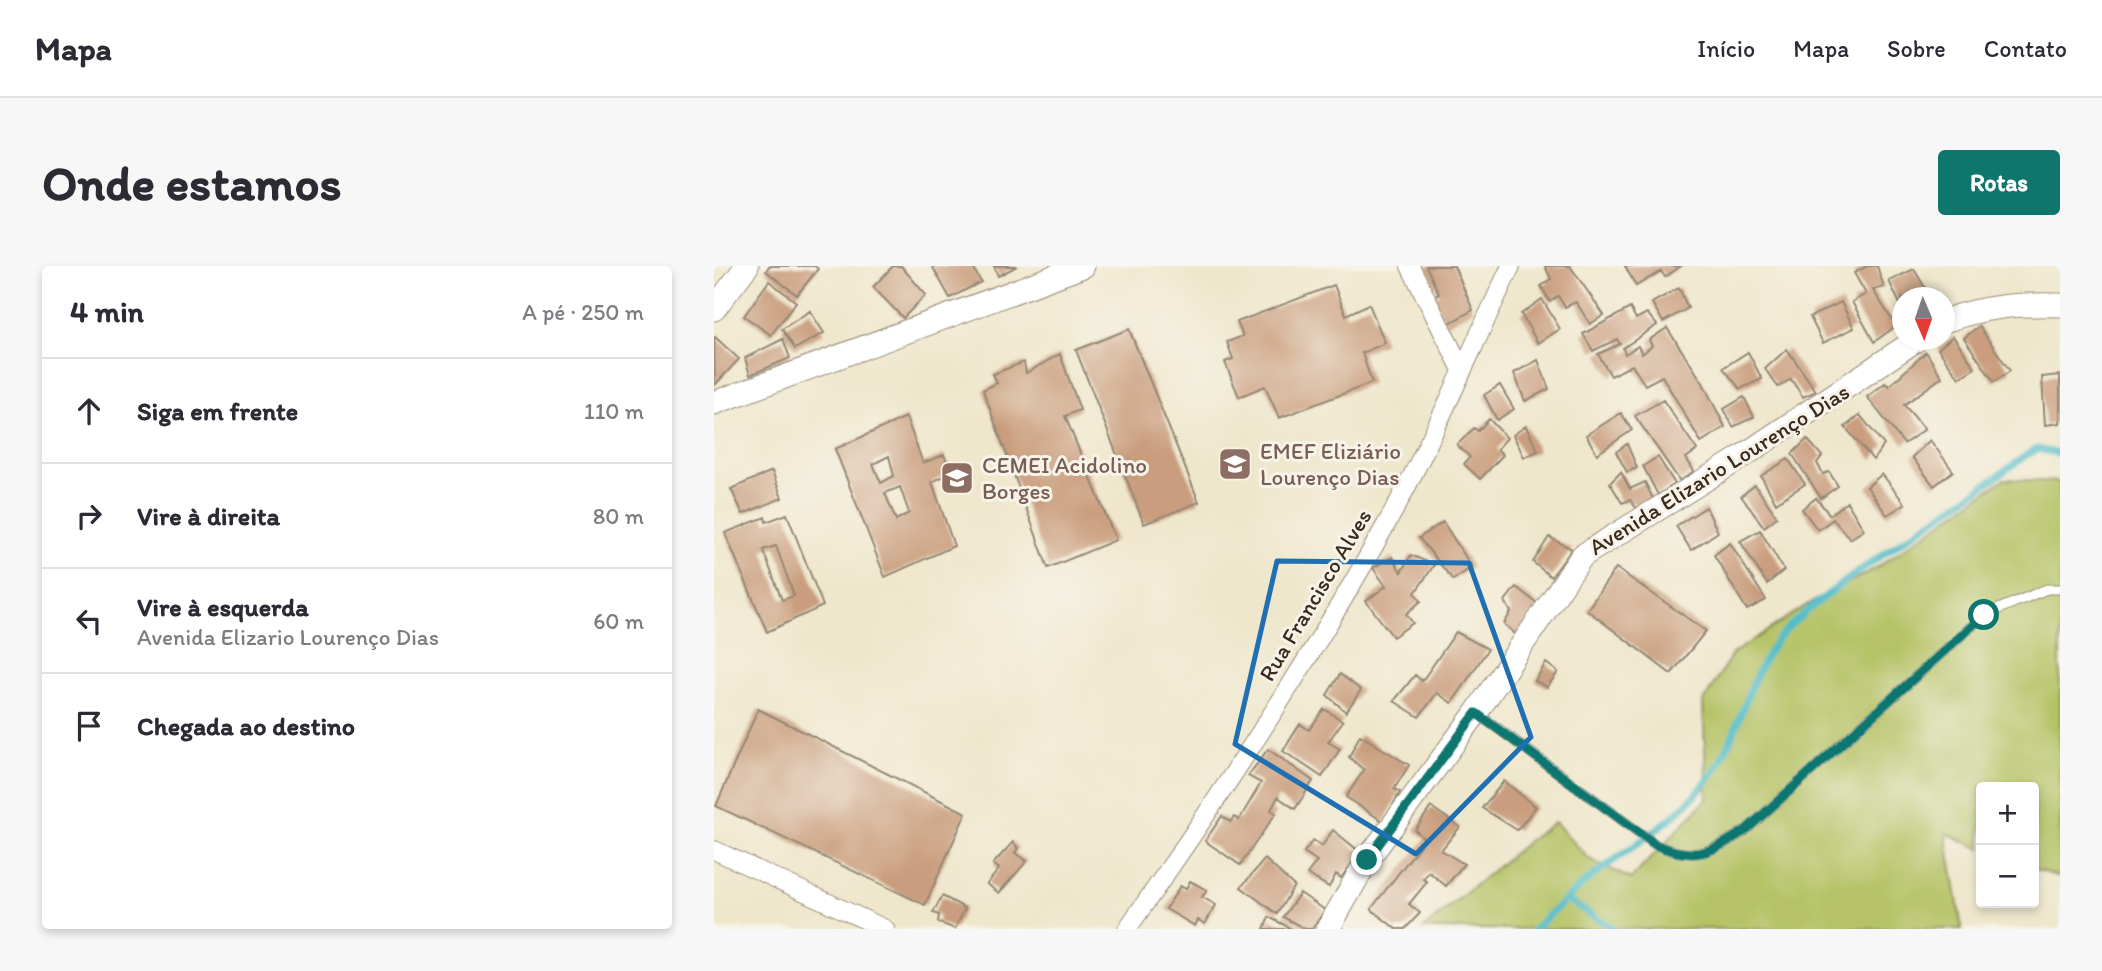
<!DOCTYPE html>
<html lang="pt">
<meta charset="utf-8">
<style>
:root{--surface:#fff;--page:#f7f7f7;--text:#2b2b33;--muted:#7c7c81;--line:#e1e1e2;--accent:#0f766e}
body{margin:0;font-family:Itim,sans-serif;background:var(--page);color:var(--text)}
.controls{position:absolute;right:21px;bottom:21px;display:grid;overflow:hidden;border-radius:7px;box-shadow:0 4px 10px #0003}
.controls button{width:63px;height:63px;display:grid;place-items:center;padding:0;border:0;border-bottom:2px solid var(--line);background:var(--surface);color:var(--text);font:35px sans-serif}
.compass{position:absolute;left:1178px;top:21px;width:63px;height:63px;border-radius:50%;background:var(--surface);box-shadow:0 4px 10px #0003;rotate:178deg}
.stop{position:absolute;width:21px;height:21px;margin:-16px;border:5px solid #0f766e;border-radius:50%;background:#fff}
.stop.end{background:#0f766e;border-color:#fff;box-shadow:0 2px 7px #0008}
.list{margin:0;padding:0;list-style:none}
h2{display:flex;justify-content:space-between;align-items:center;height:91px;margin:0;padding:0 28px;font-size:30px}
h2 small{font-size:23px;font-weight:400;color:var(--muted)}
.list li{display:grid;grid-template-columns:46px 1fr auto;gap:21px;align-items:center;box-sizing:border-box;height:105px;padding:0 28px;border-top:2px solid var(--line)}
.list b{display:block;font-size:26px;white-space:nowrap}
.list p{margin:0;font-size:23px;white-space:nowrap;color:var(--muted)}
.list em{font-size:23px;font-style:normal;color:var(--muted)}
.icon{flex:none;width:38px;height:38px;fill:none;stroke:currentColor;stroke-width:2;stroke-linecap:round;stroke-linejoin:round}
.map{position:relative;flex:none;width:1346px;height:663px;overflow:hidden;border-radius:7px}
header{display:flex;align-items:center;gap:42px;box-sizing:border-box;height:98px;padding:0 35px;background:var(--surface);border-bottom:2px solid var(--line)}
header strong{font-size:33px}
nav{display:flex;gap:38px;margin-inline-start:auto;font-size:24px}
.intro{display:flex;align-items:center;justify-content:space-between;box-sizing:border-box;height:168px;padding:0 42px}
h1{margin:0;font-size:49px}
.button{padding:18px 32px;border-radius:7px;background:var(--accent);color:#fff;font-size:24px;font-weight:700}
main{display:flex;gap:42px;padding:0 42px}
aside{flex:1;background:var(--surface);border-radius:7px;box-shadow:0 4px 10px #0003}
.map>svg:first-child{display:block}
</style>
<header>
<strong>Mapa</strong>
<nav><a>Início</a><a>Mapa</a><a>Sobre</a><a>Contato</a></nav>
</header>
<div class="intro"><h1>Onde estamos</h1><a class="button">Rotas</a></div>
<main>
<aside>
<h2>4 min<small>A pé · 250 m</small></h2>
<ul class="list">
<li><svg class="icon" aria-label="ahead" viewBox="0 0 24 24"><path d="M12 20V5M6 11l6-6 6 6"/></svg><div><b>Siga em frente</b></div><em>110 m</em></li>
<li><svg class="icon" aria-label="right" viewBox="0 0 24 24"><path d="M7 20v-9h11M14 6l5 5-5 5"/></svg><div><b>Vire à direita</b></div><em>80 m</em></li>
<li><svg class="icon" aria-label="left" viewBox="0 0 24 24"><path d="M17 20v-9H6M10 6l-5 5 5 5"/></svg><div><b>Vire à esquerda</b><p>Avenida Elizario Lourenço Dias</p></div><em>60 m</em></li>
<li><svg class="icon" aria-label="arrive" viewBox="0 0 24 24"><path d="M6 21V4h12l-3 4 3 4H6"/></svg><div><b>Chegada ao destino</b></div></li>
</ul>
</aside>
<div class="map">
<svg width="1346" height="663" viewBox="0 0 1346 663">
<rect width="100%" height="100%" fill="#f7f3e8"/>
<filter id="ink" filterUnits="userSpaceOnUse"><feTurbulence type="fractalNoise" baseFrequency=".0143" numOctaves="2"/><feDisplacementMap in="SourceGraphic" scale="14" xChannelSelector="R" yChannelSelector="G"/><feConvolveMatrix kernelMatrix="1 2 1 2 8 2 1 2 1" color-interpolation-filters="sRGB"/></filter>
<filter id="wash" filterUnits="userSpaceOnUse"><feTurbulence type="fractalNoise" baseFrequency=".00686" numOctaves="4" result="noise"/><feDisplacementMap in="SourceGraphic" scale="28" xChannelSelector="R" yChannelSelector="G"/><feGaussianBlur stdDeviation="1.57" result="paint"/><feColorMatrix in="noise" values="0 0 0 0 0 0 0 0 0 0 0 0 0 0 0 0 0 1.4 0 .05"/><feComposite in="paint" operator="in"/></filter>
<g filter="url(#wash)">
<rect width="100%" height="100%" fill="#efe7cc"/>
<path fill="#b5c366" stroke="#787642" stroke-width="2" d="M 1290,213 L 1346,216 L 1346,611 L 1320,603 L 1320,521 L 1267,521 L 1267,583 L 1232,567 L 1248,663 L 709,663 L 814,575 L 841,556 L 875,593 L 917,613 L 993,533 L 989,437 L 1018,388 L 1091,340 L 1162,302 Z"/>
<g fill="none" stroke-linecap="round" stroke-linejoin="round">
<path stroke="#4fbcc8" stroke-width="7" d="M 852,633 L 900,663
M 820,663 C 838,646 856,629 875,613 C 916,581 965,554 996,511 C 1030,465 1033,398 1078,358 C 1151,294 1237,246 1314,188 L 1324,183 L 1346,188"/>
</g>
<g id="blocks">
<path fill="#c99d7d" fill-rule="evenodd" d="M 55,0 L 101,0 L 104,3 L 83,29 L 52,5 Z
M 179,0 L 187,0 L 212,29 L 189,52 L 159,21 Z
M 218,0 L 258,0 L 267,16 L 236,32 Z
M 280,0 L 303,0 L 284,10 Z
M 712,0 L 740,0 L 759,44 L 732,59 L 719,31 L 725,28 Z
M 831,0 L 856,0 L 890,49 L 876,58 L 862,36 L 851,41 L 844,30 L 836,36 L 827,20 L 837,13 Z
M 911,0 L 967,0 L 951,11 L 947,5 L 922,20 Z
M 1153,0 L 1163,0 L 1170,21 L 1159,24 L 1182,60 L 1160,76 L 1138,36 L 1152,28 L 1140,7 Z
M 1200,3 L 1216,30 L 1188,32 L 1188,42 L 1175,15 Z
M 55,15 L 82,36 L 57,69 L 30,50 Z
M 620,19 L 632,49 L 655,38 L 671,77 L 648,87 L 658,117 L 565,152 L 551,120 L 525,131 L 511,96 L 519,93 L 513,76 L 529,70 L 523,56 Z
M 965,22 L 974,42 L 949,56 L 938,37 Z
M 828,33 L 846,63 L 824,77 L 807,48 Z
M 1127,36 L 1140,62 L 1109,77 L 1096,51 Z
M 916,42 L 922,53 L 933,47 L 943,59 L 909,82 L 911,88 L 924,80 L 928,88 L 938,80 L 935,74 L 953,62 L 989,117 L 1011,161 L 987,176 L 948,110 L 931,119 L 918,99 L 897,110 L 884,88 L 906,78 L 903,73 L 879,85 L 869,68 Z
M 96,45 L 110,67 L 81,83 L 68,63 Z
M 1265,60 L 1296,105 L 1280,116 L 1250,72 Z
M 415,63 L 485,236 L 430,258 L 362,84 Z
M 1239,70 L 1261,102 L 1245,112 L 1224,83 Z
M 1,71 L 25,93 L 1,119 L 0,72 Z
M 69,73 L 76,92 L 36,109 L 31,92 Z
M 1073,83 L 1102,125 L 1089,131 L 1077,113 L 1064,121 L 1051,103 Z
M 1034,86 L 1048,113 L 1026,123 L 1009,102 Z
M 1212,86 L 1228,111 L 1190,139 L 1211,163 L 1190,178 L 1153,131 L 1171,117 L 1175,120 Z
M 346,88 L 366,144 L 351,150 L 402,274 L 334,302 L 269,124 L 283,117 L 279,108 L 310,96 L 312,107 Z
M 824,94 L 835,123 L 811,135 L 800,107 Z
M 1346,109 L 1346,157 L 1331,159 L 1328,111 Z
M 786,119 L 800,143 L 783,154 L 770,129 Z
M 1030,131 L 1040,151 L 1019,161 L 1010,143 Z
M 949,134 L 983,184 L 972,192 L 980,205 L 966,215 L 921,150 Z
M 907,147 L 918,164 L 883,188 L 872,169 Z
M 1146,149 L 1170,179 L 1159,194 L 1131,161 Z
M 192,151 L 209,197 L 230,189 L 238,206 L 218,216 L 240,280 L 171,311 L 121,183 ZM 175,190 L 180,210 L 167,217 L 159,198 ZM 186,221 L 195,247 L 182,254 L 171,227 Z
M 775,153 L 793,172 L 783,183 L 789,189 L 766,213 L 750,198 L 756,191 L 743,179 L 760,162 L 764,165 Z
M 812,160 L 824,185 L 810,191 L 799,169 Z
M 1093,173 L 1108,190 L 1103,197 L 1109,208 L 1115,206 L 1124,220 L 1107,232 L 1078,188 Z
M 1216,174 L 1239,205 L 1220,220 L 1198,191 Z
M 913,178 L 923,202 L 913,206 L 902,186 Z
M 944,191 L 961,218 L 944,229 L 929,200 Z
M 1074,193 L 1091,218 L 1062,237 L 1047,210 Z
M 58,205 L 68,232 L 29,248 L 17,223 Z
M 907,206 L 916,223 L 931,216 L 940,235 L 923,243 L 916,234 L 908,237 L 896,217 Z
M 1168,208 L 1191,238 L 1173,249 L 1153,221 Z
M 1041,219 L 1063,251 L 1050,261 L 1027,230 Z
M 1102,232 L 1116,249 L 1133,236 L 1150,264 L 1136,273 L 1119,253 L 1104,264 L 1088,243 Z
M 992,241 L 1004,266 L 977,284 L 962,260 Z
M 73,248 L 109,340 L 53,366 L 11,267 L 51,251 L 52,256 ZM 62,280 L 80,330 L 68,334 L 49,284 Z
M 729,256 L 758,301 L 739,314 L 705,272 Z
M 1046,264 L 1070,304 L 1053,318 L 1026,275 Z
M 835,271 L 858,283 L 837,311 L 819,296 Z
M 1016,277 L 1052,334 L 1033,344 L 1000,289 Z
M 697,289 L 720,299 L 701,327 L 707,335 L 692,348 L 699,357 L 679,371 L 652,335 L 672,320 L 659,302 L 678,291 L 687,306 Z
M 902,302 L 992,365 L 957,408 L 873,344 Z
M 802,321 L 824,338 L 805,371 L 790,358 L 797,346 L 791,335 Z
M 742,366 L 774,383 L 738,437 L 723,427 L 705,451 L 680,435 L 701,409 L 708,415 Z
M 832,397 L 844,406 L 833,421 L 821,415 Z
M 626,408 L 647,424 L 632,446 L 613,429 Z
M 44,443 L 252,547 L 211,639 L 2,540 Z
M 610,443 L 629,455 L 614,476 L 626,483 L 608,511 L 569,485 L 586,458 L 595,464 Z
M 646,469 L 695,499 L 680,523 L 686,526 L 670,556 L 632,531 L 650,504 L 635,491 Z
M 554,483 L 599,515 L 581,543 L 564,531 L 557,544 L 562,547 L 526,599 L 491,575 L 508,550 L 516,556 L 520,551 L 525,554 L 547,517 L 534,510 Z
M 790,515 L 822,541 L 803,564 L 768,542 Z
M 717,541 L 746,561 L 727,584 L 750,598 L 732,620 L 715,606 L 709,613 L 713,616 L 695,638 L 706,647 L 691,663 L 682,663 L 657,643 L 711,573 L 701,564 Z
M 619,564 L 646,586 L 627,612 L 622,608 L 615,621 L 593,608 L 603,595 L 590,586 L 599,574 L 608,580 Z
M 299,576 L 304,582 L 301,587 L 313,595 L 285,627 L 273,618 L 285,603 L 279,598 Z
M 551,593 L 580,620 L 563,648 L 527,621 Z
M 476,615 L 493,624 L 488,631 L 502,639 L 491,658 L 484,654 L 481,660 L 452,643 L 466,620 L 472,623 Z
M 586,627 L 611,644 L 598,663 L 591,663 L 569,651 Z
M 228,630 L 251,642 L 241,663 L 224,656 L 225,649 L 219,647 Z
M 555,651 L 578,663 L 550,663 Z"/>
</g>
</g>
<g filter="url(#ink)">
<use href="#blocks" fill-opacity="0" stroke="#958875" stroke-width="2"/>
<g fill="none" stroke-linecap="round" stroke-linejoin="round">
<defs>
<path id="service" d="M 763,447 L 942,579 C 983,596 997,586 1032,564 L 1270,349 L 1333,323 L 1346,323"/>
<path id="minor" d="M 696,0 L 747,102
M 0,584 L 171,663
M 413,663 C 510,526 602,386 683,239 C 725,161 759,79 797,0"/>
<path id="tertiary" d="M 0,43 L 33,0
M 1230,55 C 1272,40 1302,38 1346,39
M 0,137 L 369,0
M 614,663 L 653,594 L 762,447 L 868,290 L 1026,192 L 1202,74"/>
</defs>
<use href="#service" stroke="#958875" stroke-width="11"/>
<use href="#minor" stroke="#958875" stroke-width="20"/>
<use href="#tertiary" stroke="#958875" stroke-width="25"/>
<use href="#service" stroke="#fff" stroke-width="9"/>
<use href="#minor" stroke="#fff" stroke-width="18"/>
<use href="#tertiary" stroke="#fff" stroke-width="23"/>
</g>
</g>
<g fill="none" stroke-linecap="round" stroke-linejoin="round" filter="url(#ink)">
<path stroke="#0f766e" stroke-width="9" d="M 653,594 L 762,447 L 942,579 C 983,596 997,586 1032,564 L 1270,349"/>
</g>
<path fill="none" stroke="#1f6fb2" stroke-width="5" stroke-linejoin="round" d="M 563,295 L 755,297 L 817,471 L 702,588 L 521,478 Z"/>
<defs>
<symbol id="school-square" viewBox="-11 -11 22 22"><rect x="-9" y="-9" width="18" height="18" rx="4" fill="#8d6e63" stroke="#f7f3e8"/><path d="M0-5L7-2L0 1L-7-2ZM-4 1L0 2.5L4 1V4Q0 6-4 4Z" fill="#fff"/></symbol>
</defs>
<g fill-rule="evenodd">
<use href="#school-square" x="502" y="179" width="38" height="38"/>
<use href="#school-square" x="224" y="193" width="38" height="38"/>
</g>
<g text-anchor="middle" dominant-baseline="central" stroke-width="6" stroke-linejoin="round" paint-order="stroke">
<g font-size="23" fill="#785e54" stroke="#f7f3e8" text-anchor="start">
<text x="546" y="185">EMEF Eliziário<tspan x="546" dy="26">Lourenço Dias</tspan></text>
<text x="268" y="199">CEMEI Acidolino<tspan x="268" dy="26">Borges</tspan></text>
</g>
<g font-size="23" fill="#3b2a1e" stroke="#f7f3e8">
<text transform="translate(1005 203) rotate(-32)">Avenida Elizario Lourenço Dias</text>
<text transform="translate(601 329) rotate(-59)">Rua Francisco Alves</text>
</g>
</g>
</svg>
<div class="controls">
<button>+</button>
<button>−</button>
</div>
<svg class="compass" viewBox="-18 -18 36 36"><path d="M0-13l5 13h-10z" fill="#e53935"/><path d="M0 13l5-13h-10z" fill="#7c7c81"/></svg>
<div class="stop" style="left:1270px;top:349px"></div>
<div class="stop end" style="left:653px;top:594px"></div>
</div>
</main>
